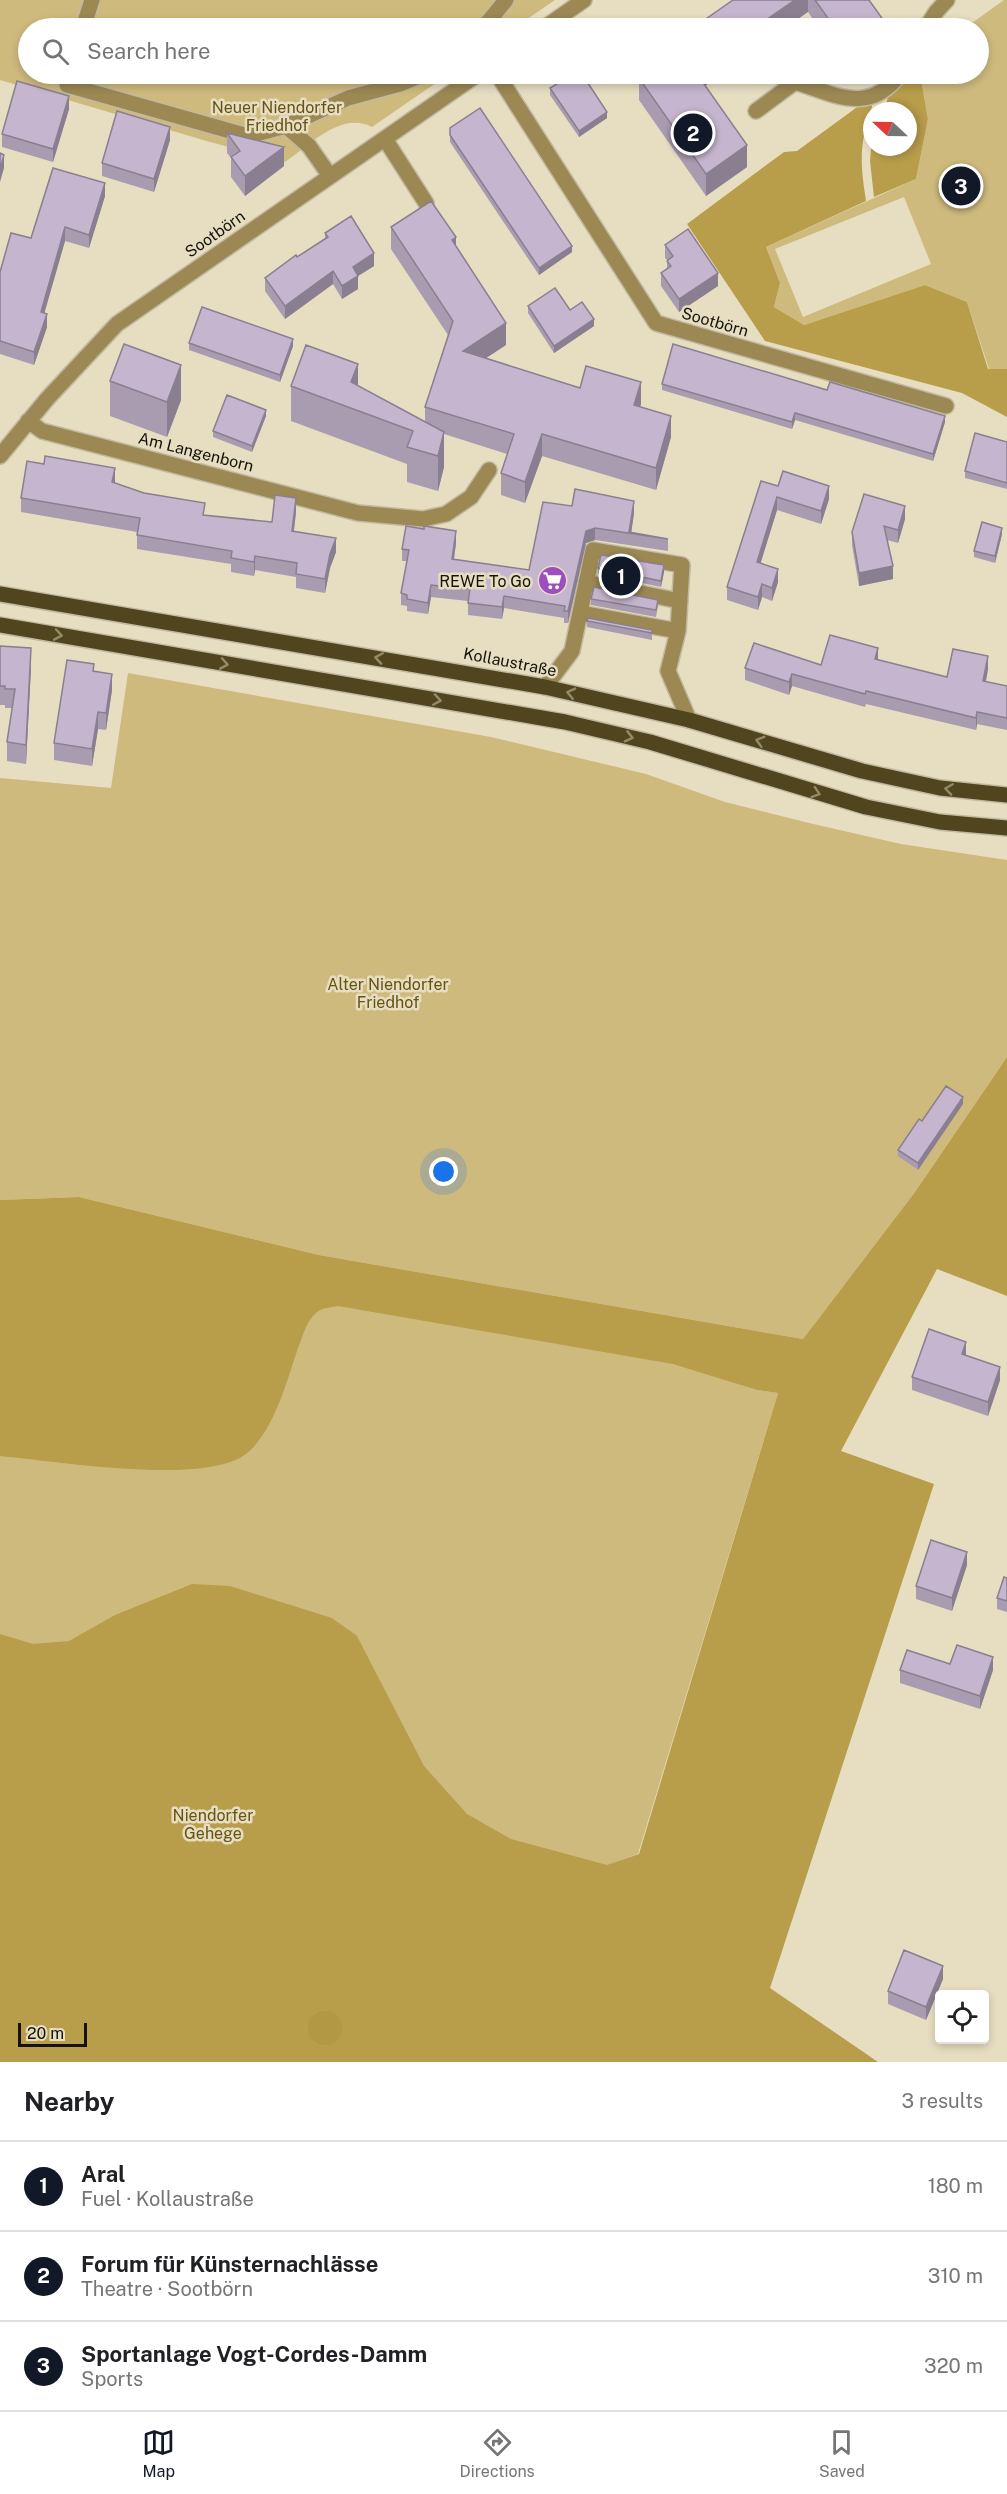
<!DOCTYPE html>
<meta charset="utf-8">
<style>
:root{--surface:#fff;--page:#f2f2f2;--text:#202124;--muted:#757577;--line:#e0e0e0;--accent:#111827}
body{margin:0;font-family:"Public Sans",sans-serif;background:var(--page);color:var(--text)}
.controls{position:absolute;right:18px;bottom:18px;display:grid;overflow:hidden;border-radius:6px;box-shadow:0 3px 9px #0003}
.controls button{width:54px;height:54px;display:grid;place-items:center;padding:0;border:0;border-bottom:2px solid var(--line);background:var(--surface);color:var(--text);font:30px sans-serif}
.compass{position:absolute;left:863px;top:102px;width:54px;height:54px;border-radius:50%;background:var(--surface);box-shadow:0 3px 9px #0003;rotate:292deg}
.scale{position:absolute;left:18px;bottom:15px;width:69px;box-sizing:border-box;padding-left:6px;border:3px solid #151208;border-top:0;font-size:16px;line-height:21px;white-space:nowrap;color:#151208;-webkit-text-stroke:4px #e7dec1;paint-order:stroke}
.you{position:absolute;left:444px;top:1172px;width:21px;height:21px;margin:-15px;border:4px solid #fff;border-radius:50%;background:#1a73e8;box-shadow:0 0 0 9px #1a73e833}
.badge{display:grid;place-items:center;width:39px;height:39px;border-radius:50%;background:var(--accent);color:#fff;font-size:20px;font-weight:700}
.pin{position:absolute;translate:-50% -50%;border:3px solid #fff;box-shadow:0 2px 6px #0006}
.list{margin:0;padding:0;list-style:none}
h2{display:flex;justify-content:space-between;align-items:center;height:78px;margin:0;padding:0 24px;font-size:26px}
h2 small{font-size:20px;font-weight:400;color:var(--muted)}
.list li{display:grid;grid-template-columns:39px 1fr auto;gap:18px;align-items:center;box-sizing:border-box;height:90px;padding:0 24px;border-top:2px solid var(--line)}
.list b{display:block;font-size:22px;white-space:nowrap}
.list p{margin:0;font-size:20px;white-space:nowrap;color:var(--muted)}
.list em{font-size:20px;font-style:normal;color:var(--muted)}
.icon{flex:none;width:33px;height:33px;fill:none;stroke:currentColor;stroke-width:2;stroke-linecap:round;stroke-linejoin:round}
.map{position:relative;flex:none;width:1007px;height:2062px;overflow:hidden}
.search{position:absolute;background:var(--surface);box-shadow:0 3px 9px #0003;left:18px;right:18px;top:18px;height:66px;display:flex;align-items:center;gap:15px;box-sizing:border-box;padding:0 21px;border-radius:33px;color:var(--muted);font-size:22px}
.sheet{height:348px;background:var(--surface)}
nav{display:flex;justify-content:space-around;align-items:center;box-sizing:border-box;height:84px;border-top:2px solid var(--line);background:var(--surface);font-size:16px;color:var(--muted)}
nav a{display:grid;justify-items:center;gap:3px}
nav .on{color:var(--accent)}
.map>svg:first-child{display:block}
</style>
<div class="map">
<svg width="1007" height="2062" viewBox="0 0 1007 2062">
<rect width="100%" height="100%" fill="#e7dec1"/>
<path fill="#cfba7e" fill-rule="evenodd" d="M 0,0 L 555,0 L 514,28 L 28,28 L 28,74 L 449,74 L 372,127 C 341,111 310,145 285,162 L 210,142 L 0,80 Z
M 1004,0 L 1007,0 L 1007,369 L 989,369 L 967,302 L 925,285 L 804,325 L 774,307 L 780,283 L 766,247 L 916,179 L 928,119 L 920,74 L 978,74 L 978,28 L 965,28 ZM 904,197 L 931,264 L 803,317 L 775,249 Z
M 128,673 L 491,737 L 646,774 L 725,802 L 809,823 L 901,844 L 1007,860 L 1007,1057 L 915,1192 L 803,1339 L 319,1255 L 79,1197 L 0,1200 L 0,778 L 111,788 Z
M 0,1234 L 673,1362 L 757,1390 L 778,1393 L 638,1854 L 616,1862 L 605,1875 L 0,1689 Z"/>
<path fill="#b89d4a" d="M 914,74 L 920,74 L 928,119 L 916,179 L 874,197 L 870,161 L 872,137 L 872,147 L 908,147 L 908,111 L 884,111 L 890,90 Z
M 871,103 L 872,107 C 859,145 860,162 866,201 L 766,247 L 780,283 L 774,307 L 804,325 L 925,285 L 967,302 L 988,369 L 1007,369 L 1007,417 L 962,393 L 765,341 L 687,224 L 784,152 L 797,151 L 860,105 Z
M 1007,1057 L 1007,1296 L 937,1269 L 841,1451 L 934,1484 L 770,1988 L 878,2062 L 0,2062 L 0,1634 L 33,1644 L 69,1641 L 115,1615 L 192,1584 L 230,1586 L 332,1618 L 357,1636 L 424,1766 L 467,1814 L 511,1839 L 607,1865 L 639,1854 L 778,1393 L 757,1390 L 673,1364 L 338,1306 C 332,1307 322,1308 317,1312 C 306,1321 303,1336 298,1348 C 287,1380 273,1436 243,1456 C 197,1485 56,1461 0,1456 L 0,1200 L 79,1197 L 319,1255 L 803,1339 L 915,1192 Z"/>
<path fill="#b29744" d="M308 2028a17 17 0 1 1 34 0a17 17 0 1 1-34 0Z"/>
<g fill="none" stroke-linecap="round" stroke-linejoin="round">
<defs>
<path id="minor" d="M 83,28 L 92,0
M 483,28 L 506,0
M 544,28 L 584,0
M 926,28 L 936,12 L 947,0
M 70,74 L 67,85 L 248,136 L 286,126 L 348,98 L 400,84 L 424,74
M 497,74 L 656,323 L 946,406
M 756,111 L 795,82 C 836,95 869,115 900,74
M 286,126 L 309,146 L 330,176
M 385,139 L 426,203
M 28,421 L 42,431 L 358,513 L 423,519 L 446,514 L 471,497 L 489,470
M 0,456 L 47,399 L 117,324 L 478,74
M 586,582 L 680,601
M 580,613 L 678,631
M 545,687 L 572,651 L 593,550 L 682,565 L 678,631 L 668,671 L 689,720"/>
<path id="major" d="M 0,594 L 545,687 L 689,720 L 862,771 L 940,788 L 1007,795
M 0,625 L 565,722 L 650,742 L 866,807 L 940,822 L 1007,828"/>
</defs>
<use href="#minor" stroke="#c1b9a0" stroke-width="18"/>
<use href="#major" stroke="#c1b9a0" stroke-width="18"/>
<use href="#minor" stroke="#9b8853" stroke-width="15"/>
<use href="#major" stroke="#51451f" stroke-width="15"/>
</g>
<path fill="#a99cb1" d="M 733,0 L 869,0 L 889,28 L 819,28 L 808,12 Z
M 646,74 L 722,74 L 705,85 L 747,167 L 706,196 L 639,100 L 639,78 Z
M 851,74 L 868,74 L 857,81 Z
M 550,88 L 607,118 L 579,137 L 550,95 Z
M 69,109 L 53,162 L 2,147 L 2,134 Z
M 450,128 L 572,252 L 539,275 L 450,142 Z
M 227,133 L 284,166 L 245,196 L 231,177 L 231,158 L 227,153 Z
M 170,140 L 154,192 L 102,176 L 102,163 Z
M 105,196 L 89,248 L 65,241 L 44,313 L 47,327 L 34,365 L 0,354 L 0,272 L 31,238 Z
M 391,227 L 456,246 L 506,345 L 486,358 L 580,388 L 641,404 L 640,406 L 671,437 L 656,490 L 542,456 L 525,503 L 501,495 L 501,473 L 507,454 L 444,434 L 444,467 L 438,491 L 407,482 L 407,464 L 291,421 L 291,386 L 358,386 L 425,422 L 425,407 L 448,335 L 391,249 Z
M 325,233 L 374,266 L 358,276 L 358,289 L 342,299 L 333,284 L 285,319 L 265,291 L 265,278 L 325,238 Z
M 665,245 L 718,286 L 679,312 L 661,286 L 661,273 L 667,268 L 667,260 L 665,258 Z
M 528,306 L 570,310 L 594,326 L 554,353 L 528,313 Z
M 189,343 L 293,346 L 280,382 L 189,350 Z
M 110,381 L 181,400 L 167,437 L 110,416 Z
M 662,384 L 827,390 L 945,422 L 933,461 L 795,420 L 792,429 L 662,390 Z
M 266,416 L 252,452 L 213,437 L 213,431 Z
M 1007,442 L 1007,489 L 965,478 L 965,471 Z
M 114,483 L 205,515 L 272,522 L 296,512 L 294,531 L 336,552 L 330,568 L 325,593 L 296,588 L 296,577 L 255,570 L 254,576 L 231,572 L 231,564 L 137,549 L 137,532 L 21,512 L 21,498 Z
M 778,486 L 829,499 L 821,524 L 777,510 L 760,563 L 778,582 L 772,601 L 762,597 L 758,610 L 727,600 L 727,587 Z
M 572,506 L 634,513 L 631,533 L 668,539 L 668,551 L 595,540 L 586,543 L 568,623 L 564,623 L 564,618 L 504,608 L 502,619 L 468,615 L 468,601 L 431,597 L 428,614 L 407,611 L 407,606 L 401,605 L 401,593 L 407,561 L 402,561 L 402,549 L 456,543 L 454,560 L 529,570 Z
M 905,519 L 898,543 L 887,540 L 893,579 L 859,586 L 852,545 L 852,532 Z
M 1002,534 L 995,563 L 974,557 L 974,551 Z
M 598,568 L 664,572 L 661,587 L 598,574 Z
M 591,599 L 658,606 L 656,617 L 591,605 Z
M 587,621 L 652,630 L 652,640 L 587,627 Z
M 0,646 L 31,667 L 26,764 L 7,761 L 7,742 L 12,708 L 5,708 L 5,705 L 0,705 Z
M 878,660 L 947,677 L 988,669 L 986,682 L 1007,686 L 1007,730 L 977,724 L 976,730 L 866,704 L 865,707 L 792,686 L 789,695 L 745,680 L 745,668 L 821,665 Z
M 94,671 L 112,690 L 106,730 L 98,729 L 92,766 L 54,760 L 54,743 Z
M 963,1104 L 918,1170 L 898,1156 L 898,1150 L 922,1121 Z
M 966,1355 L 1000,1380 L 988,1416 L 912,1390 L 912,1377 Z
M 967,1565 L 952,1611 L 916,1599 L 916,1586 Z
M 1007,1578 L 1007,1612 L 997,1609 L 997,1598 Z
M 900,1670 L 993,1670 L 980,1709 L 900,1683 Z
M 943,1979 L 926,2020 L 888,2004 L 888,1991 Z"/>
<path fill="#8a7f90" d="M 795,0 L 808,0 L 808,12 L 785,28 L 754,28 Z
M 695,74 L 722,74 L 695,93 Z
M 857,74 L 868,74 L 857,81 Z
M 69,96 L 69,109 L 53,162 L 53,149 Z
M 607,112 L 607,118 L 579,137 L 579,131 Z
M 170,127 L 170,140 L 154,192 L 154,179 Z
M 747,145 L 747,167 L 706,196 L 706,174 Z
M 284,147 L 284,166 L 245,196 L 245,176 Z
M 4,155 L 4,168 L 0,182 L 0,169 Z
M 105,183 L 105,196 L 89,248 L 89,235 Z
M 65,227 L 65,241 L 41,325 L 41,312 Z
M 456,237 L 456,259 L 452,240 Z
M 572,246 L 572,252 L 539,275 L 539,268 Z
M 374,253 L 374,266 L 358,276 L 358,289 L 342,299 L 342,286 L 353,267 Z
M 333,271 L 333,284 L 285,319 L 285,306 Z
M 718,273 L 718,286 L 679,312 L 679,299 Z
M 47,314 L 47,327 L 34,365 L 34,352 Z
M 594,319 L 594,326 L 554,353 L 554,346 Z
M 506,323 L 506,345 L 463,373 L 463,351 Z
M 293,339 L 293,346 L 280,382 L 280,375 Z
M 358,364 L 358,399 L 351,382 Z
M 181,365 L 181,400 L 167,437 L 167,402 Z
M 641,382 L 641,404 L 634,426 L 634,405 Z
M 266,410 L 266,416 L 252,452 L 252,446 Z
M 795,413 L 795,420 L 792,429 L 792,422 Z
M 671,416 L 671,437 L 656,490 L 656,468 Z
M 945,416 L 945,422 L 933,461 L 933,454 Z
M 444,432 L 444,467 L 438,491 L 438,456 Z
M 542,434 L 542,456 L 525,503 L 525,482 Z
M 115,468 L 115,482 L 112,496 L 112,482 Z
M 829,486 L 829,499 L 821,524 L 821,511 Z
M 777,497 L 777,510 L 757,575 L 757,562 Z
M 296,498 L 296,512 L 292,545 L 292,531 Z
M 634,501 L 634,513 L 631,534 L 629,534 Z
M 905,506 L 905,519 L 898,543 L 898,530 Z
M 595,528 L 595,540 L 586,543 L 568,623 L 568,611 L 586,531 Z
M 1002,528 L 1002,534 L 995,563 L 995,556 Z
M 456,531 L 456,543 L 452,571 L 452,559 Z
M 336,538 L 336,552 L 330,568 L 325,593 L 325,579 L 330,554 Z
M 255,556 L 255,570 L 254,576 L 254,562 Z
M 664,565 L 664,572 L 661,587 L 661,581 Z
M 893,566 L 893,579 L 859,586 L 859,573 Z
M 778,569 L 778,582 L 772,601 L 772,588 Z
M 762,584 L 762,597 L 758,610 L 758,597 Z
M 431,585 L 431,597 L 428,614 L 428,603 Z
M 504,596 L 504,608 L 502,619 L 502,607 Z
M 31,648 L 31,667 L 26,764 L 26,745 Z
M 878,648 L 878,661 L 875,659 Z
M 988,656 L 988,669 L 983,694 L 983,681 Z
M 112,674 L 112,690 L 106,730 L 106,713 Z
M 792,674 L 792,686 L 789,695 L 789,682 Z
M 98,712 L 98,729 L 92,766 L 92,749 Z
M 977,712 L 977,724 L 976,730 L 976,718 Z
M 963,1097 L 963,1104 L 918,1170 L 918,1163 Z
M 966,1342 L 966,1355 L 962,1367 L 962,1354 Z
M 1000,1367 L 1000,1380 L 988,1416 L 988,1402 Z
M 967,1552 L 967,1565 L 952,1611 L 952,1598 Z
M 993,1657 L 993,1670 L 980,1709 L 980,1696 Z
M 943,1966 L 943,1979 L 926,2020 L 926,2007 Z"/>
<path fill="#c5b5ce" stroke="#8a7f90" stroke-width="1.5" d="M 733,0 L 795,0 L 754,28 L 693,28 Z
M 815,0 L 869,0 L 889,28 L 835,28 Z
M 573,74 L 582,74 L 607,112 L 579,131 L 550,88 Z
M 646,74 L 697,74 L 747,145 L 706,174 L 639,78 Z
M 17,81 L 69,96 L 53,149 L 2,134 Z
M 480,108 L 572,246 L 539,268 L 450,135 L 450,128 Z
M 117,111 L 170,127 L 154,179 L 102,163 Z
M 227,133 L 284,147 L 245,176 L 231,157 L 240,151 Z
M 0,153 L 4,155 L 0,169 Z
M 53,168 L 105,183 L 89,235 L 65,227 L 41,312 L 47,314 L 34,352 L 0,341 L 0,272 L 11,233 L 31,238 Z
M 431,201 L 456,237 L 452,240 L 506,323 L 463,351 L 580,388 L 586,366 L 641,382 L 634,405 L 671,416 L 656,468 L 542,434 L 525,482 L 501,473 L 514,434 L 425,407 L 453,321 L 391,227 Z
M 351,216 L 374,253 L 353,267 L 358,276 L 342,286 L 333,271 L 285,306 L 265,278 L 296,255 L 297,257 L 328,237 L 325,233 Z
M 688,229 L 718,273 L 679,299 L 661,273 L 671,266 L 667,261 L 673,256 L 665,245 Z
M 555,288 L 570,310 L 582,302 L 594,319 L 554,346 L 528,306 Z
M 202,307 L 293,339 L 280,375 L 189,343 Z
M 124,344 L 181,365 L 167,402 L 110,381 Z
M 673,344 L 827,390 L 830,382 L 945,416 L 933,454 L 795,413 L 792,422 L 662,384 Z
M 306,345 L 358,364 L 351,382 L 444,432 L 438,456 L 407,447 L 413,431 L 291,386 Z
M 227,395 L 266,410 L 252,446 L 213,431 Z
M 975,433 L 1007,442 L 1007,483 L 965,471 Z
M 45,456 L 115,468 L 112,482 L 144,493 L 205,503 L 203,515 L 272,522 L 275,495 L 296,498 L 292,531 L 336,538 L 330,554 L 325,579 L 296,574 L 297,563 L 255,556 L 254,562 L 231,558 L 232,551 L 137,535 L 140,518 L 21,498 L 27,461 L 44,464 Z
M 783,471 L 829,486 L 821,511 L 777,497 L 757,562 L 778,569 L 772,588 L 762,584 L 758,597 L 727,587 L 761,481 L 778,486 Z
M 575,489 L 634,501 L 629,532 L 668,539 L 595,528 L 586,531 L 568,611 L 564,611 L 565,606 L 504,596 L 502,607 L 468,603 L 470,589 L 431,585 L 428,603 L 407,599 L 407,595 L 401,593 L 409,550 L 402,549 L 406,526 L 424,529 L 424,526 L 456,531 L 452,559 L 529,570 L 543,502 L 572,506 Z
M 864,494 L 905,506 L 898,530 L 884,526 L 893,566 L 859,573 L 852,532 Z
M 982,522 L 1002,528 L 995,556 L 974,551 Z
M 601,555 L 664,565 L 661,581 L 598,568 Z
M 594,587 L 658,600 L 656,610 L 591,599 Z
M 588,618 L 652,630 L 652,633 L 587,621 Z
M 830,635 L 878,648 L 875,659 L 947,677 L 953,649 L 988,656 L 983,681 L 1007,686 L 1007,718 L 977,712 L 976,718 L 866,691 L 865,694 L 792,674 L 789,682 L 745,668 L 754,643 L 821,665 Z
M 0,646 L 31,648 L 26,745 L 7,742 L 15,689 L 5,689 L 5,686 L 0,686 Z
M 67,660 L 94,664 L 93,671 L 112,674 L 106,713 L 98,712 L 92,749 L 54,743 Z
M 946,1086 L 963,1097 L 918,1163 L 898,1150 L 919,1119 L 922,1121 Z
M 929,1329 L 966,1342 L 962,1354 L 1000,1367 L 988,1402 L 912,1377 Z
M 931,1540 L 967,1552 L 952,1598 L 916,1586 Z
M 1004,1577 L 1007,1578 L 1007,1601 L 997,1598 Z
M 957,1645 L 993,1657 L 980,1696 L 900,1670 L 907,1650 L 950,1664 Z
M 904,1950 L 943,1966 L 926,2007 L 888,1991 Z"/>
<defs><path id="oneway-chevron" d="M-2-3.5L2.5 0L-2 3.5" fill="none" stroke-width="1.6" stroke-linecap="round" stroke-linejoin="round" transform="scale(1.5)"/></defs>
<g stroke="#948a68">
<use href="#oneway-chevron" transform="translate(58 635) rotate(10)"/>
<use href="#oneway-chevron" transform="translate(379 658) rotate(-171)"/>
<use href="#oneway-chevron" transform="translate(224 664) rotate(10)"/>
<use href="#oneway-chevron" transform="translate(571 693) rotate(-167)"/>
<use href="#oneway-chevron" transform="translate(437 700) rotate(9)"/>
<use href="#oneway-chevron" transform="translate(629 737) rotate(14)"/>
<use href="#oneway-chevron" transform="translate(760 741) rotate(-164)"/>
<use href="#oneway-chevron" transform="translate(949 789) rotate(-172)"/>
<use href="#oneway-chevron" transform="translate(816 793) rotate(18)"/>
</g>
<defs>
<symbol id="supermarket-disc" viewBox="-11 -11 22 22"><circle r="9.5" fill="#9c4ebf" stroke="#e7dec1"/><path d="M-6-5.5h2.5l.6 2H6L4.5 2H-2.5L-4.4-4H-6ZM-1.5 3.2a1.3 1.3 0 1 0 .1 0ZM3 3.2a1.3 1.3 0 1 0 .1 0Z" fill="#fff"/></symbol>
</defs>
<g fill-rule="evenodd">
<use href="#supermarket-disc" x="536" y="564" width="33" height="33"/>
</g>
<g text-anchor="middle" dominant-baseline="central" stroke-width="5" stroke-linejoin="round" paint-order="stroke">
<g font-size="16" fill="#665314" stroke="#e7dec1">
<text x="277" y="107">Neuer Niendorfer<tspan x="277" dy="18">Friedhof</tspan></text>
<text x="388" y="984">Alter Niendorfer<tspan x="388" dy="18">Friedhof</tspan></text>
<text x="213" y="1815">Niendorfer<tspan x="213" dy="18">Gehege</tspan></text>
</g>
<g font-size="16" fill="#151208" stroke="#e7dec1">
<text transform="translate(215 234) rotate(-35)">Sootbörn</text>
<text transform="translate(715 322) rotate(16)">Sootbörn</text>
<text transform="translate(196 452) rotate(14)">Am Langenborn</text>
<text transform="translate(510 662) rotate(11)">Kollaustraße</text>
</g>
<g font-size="16" fill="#151208" stroke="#e7dec1" text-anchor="end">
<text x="531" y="581">REWE To Go</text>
</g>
</g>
</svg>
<div class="controls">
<button><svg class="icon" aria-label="locate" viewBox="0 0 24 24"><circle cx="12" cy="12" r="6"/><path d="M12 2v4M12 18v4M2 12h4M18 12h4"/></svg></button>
</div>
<svg class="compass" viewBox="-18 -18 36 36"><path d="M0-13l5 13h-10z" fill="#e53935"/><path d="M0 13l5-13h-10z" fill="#757577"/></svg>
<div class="scale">20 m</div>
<div class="you"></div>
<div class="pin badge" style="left:621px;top:576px">1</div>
<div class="pin badge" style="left:693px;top:133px">2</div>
<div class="pin badge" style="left:961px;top:186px">3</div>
<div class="search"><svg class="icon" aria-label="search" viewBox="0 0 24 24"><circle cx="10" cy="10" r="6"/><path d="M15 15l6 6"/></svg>Search here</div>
</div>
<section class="sheet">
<h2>Nearby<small>3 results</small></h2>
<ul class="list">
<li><span class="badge">1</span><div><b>Aral</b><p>Fuel · Kollaustraße</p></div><em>180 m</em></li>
<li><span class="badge">2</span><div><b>Forum für Künsternachlässe</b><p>Theatre · Sootbörn</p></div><em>310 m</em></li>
<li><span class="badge">3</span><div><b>Sportanlage Vogt-Cordes-Damm</b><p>Sports</p></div><em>320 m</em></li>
</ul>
</section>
<nav>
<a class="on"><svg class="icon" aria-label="map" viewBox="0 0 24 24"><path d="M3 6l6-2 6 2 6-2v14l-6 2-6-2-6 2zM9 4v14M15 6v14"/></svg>Map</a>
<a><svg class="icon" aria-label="directions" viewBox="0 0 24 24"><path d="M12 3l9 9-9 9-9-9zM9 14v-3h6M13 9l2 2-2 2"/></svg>Directions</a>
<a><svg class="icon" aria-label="saved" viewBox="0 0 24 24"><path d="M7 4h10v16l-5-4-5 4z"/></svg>Saved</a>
</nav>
